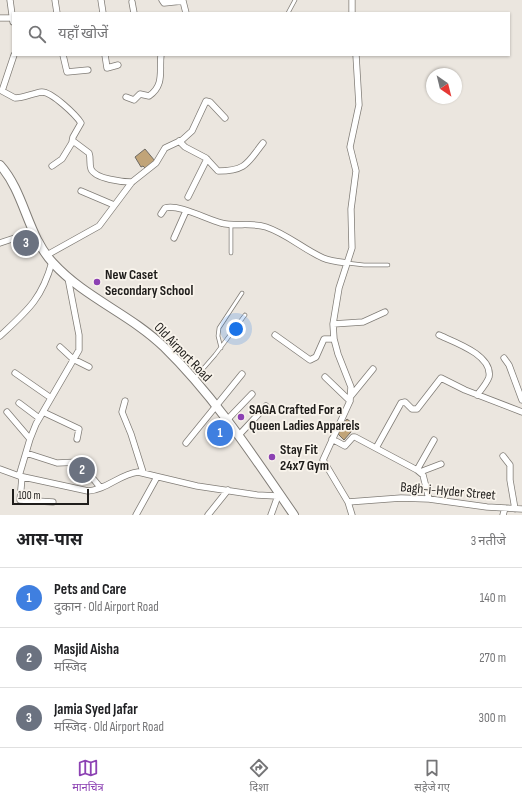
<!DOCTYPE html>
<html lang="hi">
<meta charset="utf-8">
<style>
:root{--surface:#fff;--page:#f2f2f2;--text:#202124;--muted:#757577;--line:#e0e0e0;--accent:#8c41b3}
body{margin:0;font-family:"Sofia Sans Condensed","Noto Sans Devanagari",sans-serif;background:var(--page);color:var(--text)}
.compass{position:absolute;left:426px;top:68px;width:36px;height:36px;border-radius:50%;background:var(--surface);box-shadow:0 1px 3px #0004;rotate:145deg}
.scale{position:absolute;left:12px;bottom:10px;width:77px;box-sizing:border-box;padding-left:4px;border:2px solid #1f1d1b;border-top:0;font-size:11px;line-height:14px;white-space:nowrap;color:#1f1d1b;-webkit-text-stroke:3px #f9f4ec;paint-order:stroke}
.you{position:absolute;left:236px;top:329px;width:14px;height:14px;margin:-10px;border:3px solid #fff;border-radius:50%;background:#1a73e8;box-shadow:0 0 0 6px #1a73e833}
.badge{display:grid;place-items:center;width:26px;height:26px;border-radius:50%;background:var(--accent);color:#fff;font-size:13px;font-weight:700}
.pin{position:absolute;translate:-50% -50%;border:2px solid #fff;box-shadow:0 1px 4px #0006}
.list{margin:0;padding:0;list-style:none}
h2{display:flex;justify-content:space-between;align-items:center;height:52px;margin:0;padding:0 16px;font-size:17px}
h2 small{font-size:13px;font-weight:400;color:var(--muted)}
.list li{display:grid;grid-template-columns:26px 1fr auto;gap:12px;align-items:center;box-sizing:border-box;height:60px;padding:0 16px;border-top:1px solid var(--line)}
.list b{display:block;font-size:15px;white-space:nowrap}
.list p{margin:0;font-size:13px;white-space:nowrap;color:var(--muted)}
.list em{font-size:13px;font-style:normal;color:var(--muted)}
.icon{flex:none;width:22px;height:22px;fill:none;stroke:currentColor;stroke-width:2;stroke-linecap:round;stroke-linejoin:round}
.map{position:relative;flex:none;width:522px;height:515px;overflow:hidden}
.search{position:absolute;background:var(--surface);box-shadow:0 1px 3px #0004;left:12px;right:12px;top:12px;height:44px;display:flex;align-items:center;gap:10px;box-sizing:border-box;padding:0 14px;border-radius:0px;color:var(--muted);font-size:15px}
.sheet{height:232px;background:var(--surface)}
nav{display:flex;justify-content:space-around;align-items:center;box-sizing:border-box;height:56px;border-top:1px solid var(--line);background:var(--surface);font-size:11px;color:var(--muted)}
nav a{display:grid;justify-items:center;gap:2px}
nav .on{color:var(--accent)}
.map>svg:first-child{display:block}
</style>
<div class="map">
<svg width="522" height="515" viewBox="0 0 522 515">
<rect width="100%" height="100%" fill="#ebe6df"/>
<path fill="#c1a478" stroke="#6f6b64" d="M 145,149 L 155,161 L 146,169 L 143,166 L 141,167 L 135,157 Z
M 347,419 L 356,426 L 344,440 L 336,432 Z"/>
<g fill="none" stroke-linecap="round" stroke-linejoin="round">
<defs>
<path id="service" d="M 288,13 L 295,0
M 231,253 L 231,224
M 347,263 L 364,265 L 388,265
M 221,348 L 218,336 L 219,328 L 242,293
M 195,378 L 215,355 L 245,315"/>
<path id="minor" d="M 10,0 L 13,22
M 55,0 L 57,13
M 101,0 L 103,13
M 162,0 L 164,3 L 183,1 L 186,13
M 352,0 L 352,13
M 132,2 L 134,13
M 0,18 L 12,18
M 14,55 L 2,91 L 15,98 C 24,98 33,93 42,92 C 52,92 76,115 81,123 L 73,137 L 72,142
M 63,55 L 67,72 L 88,70
M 105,55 L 107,68 L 118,65
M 126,97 L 134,100 L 140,94 L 149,96 C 165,85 159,70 161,55
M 179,141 L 185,147 L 206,158 L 218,171 C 247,171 248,162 263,143
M 52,166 L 62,159 L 73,141 L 89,153 C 91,158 89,164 91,169 C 95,179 123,182 132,182
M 81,191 L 114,205
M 188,197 L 207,159
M 161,214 L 165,208 C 179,204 206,219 221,223 C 235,227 251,222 266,227 C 287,234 303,249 323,258 C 330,261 339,262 347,263
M 174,238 L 186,211
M 0,243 L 33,232
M 47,255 L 99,226 L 132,182 L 156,163 L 165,148 L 182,140 L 192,131 L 206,101 L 210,102 L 225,118
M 333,324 L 363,322 L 385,312
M 275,335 L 310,360 L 316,357 L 324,339 L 334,339
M 439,335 C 454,342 493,355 489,377 C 487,383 481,390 477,395
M 0,336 C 27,311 42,299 52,262
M 60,347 L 73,359 L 89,367
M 504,358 L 509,365 L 522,400
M 15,373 L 51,398
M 325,377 L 350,401
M 351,396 L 373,369
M 125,401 L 122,412 L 131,434 L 143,472
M 19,403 L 39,418
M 7,412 L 30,439
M 43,412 L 79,429 L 77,439
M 227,420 L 252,394
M 239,435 L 266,406
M 332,439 L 345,446 L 353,437 L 355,437 L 417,470 L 423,475 L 429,499
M 186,443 L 242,374
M 376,448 L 401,403 L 405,402 L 412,409 L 417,409 L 441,378 L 465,390 L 522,412
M 26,453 L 57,463 L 79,462 L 100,487
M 503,456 L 510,465 L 510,480 L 515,509
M 0,469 L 19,476 L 88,491 C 106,490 120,474 138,472 L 197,486 L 257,495 L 277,496
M 417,470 L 434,440
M 420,472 L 441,464
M 19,476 L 30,439 L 36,424 L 79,350 L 79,335 L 68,278
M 22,477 L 20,500 L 53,502
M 348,502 L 401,498 L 429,499 L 487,507 L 522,509
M 136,515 L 157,477
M 208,515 L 228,490
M 271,515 L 279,493
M 352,515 L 348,502 L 323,460 L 350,401 L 351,387 L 338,354 L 334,339 L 333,324 L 339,288 L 352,248 L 351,209 L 356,171 L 350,147 L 359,105 L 356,55
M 503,515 L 505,508"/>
<path id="secondary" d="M 0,165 C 25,193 27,235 53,263 C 85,298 130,314 164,347 C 215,397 254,457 294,515"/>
</defs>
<use href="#service" stroke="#817d77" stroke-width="4.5"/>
<use href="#minor" stroke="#817d77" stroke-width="7"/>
<use href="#secondary" stroke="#817d77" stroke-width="10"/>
<use href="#service" stroke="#fff" stroke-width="3"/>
<use href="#minor" stroke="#fff" stroke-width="5.5"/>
<use href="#secondary" stroke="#fff" stroke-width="8"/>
</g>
<g fill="#8c41b3" stroke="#f9f4ec" stroke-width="1.5">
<circle cx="97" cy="282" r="4"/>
<circle cx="241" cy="417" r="4"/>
<circle cx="272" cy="457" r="4"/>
</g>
<g text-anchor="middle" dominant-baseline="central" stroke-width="3.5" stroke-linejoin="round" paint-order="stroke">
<g font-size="14" font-weight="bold" fill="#1f1d1b" stroke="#f9f4ec" text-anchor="start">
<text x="105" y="274">New Caset<tspan x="105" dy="16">Secondary School</tspan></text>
<text x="249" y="409">SAGA Crafted For a<tspan x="249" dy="16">Queen Ladies Apparels</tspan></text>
<text x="280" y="449">Stay Fit<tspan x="280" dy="16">24x7 Gym</tspan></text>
</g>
<g font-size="14" fill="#1f1d1b" stroke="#f9f4ec">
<text transform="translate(183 352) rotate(46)">Old Airport Road</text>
<text transform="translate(448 491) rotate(5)">Bagh-i-Hyder Street</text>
</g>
</g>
</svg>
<svg class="compass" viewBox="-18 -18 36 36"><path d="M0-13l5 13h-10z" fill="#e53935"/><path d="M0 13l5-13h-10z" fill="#757577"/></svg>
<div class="scale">100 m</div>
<div class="you"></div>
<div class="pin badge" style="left:220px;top:433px;background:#3f7fe0">1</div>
<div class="pin badge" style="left:82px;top:470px;background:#6b7280">2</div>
<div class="pin badge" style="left:26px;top:243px;background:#6b7280">3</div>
<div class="search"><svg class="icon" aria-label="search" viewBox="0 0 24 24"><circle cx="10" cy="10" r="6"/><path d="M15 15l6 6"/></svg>यहाँ खोजें</div>
</div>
<section class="sheet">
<h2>आस-पास<small>3 नतीजे</small></h2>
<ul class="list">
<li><span class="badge" style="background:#3f7fe0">1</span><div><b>Pets and Care</b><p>दुकान · Old Airport Road</p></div><em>140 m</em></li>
<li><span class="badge" style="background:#6b7280">2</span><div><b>Masjid Aisha</b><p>मस्जिद</p></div><em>270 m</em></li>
<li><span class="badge" style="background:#6b7280">3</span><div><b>Jamia Syed Jafar</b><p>मस्जिद · Old Airport Road</p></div><em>300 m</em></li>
</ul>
</section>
<nav>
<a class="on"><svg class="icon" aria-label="map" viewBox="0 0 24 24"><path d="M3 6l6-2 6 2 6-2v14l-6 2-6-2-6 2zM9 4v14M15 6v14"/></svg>मानचित्र</a>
<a><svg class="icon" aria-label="directions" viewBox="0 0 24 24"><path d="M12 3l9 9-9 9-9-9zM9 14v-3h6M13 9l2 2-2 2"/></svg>दिशा</a>
<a><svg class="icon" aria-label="saved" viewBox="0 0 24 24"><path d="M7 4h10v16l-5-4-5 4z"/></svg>सहेजे गए</a>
</nav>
